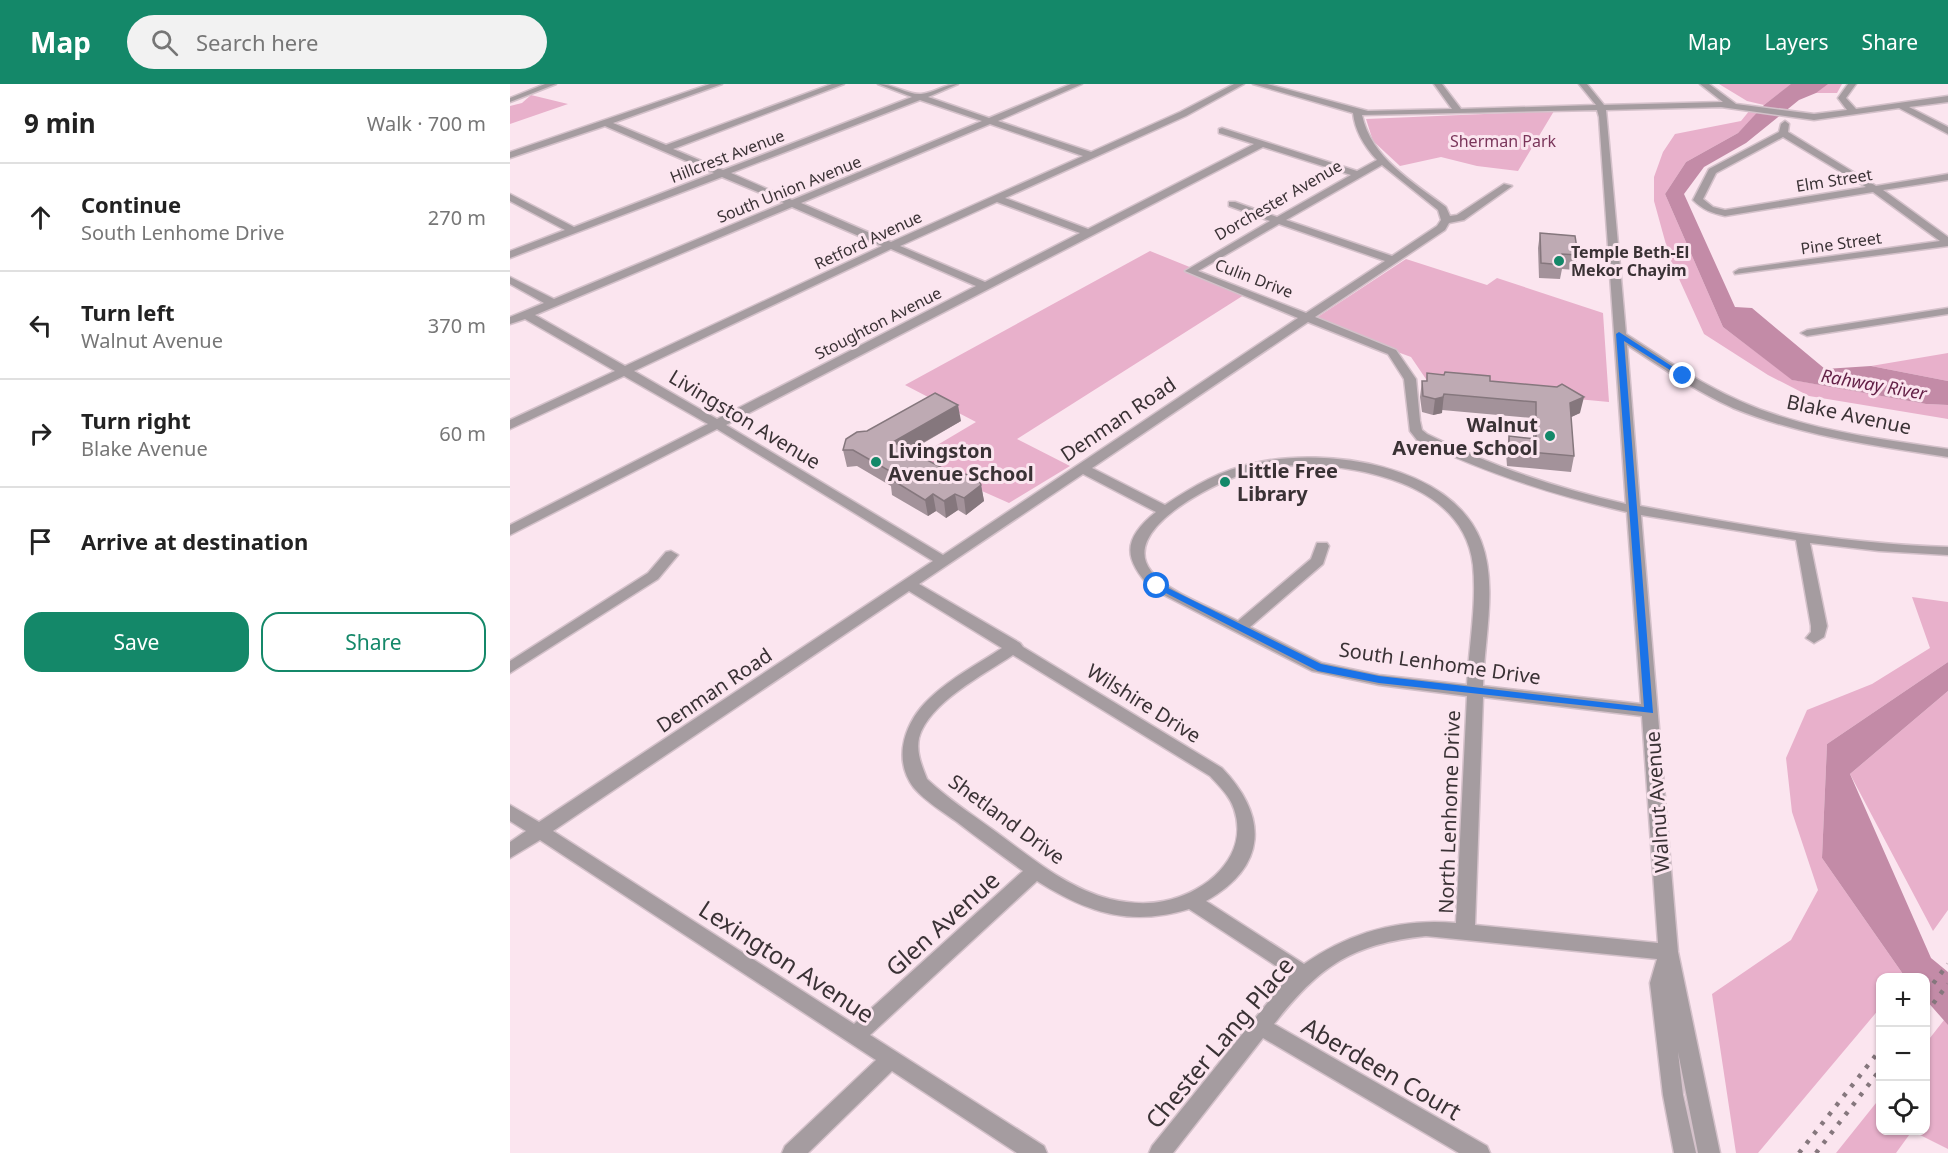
<!DOCTYPE html>
<meta charset="utf-8">
<style>
:root{--surface:#fff;--page:#f2f2f2;--text:#222;--muted:#767676;--line:#e0e0e0;--accent:#148869}
body{margin:0;font-family:"Noto Sans",sans-serif;background:var(--page);color:var(--text)}
.controls{position:absolute;right:18px;bottom:18px;display:grid;overflow:hidden;border-radius:12px;box-shadow:0 2px 4px #0004}
.controls button{width:54px;height:54px;display:grid;place-items:center;padding:0;border:0;border-bottom:2px solid var(--line);background:var(--surface);color:var(--text);font:30px sans-serif}
.stop{position:absolute;width:18px;height:18px;margin:-14px;border:4px solid #1a73e8;border-radius:50%;background:#fff}
.stop.end{background:#1a73e8;border-color:#fff;box-shadow:0 2px 6px #0008}
.list{margin:0;padding:0;list-style:none}
h2{display:flex;justify-content:space-between;align-items:center;height:78px;margin:0;padding:0 24px;font-size:26px}
h2 small{font-size:20px;font-weight:400;color:var(--muted)}
.list li{display:grid;grid-template-columns:39px 1fr auto;gap:18px;align-items:center;box-sizing:border-box;height:108px;padding:0 24px;border-top:2px solid var(--line)}
.list b{display:block;font-size:22px;white-space:nowrap}
.list p{margin:0;font-size:20px;white-space:nowrap;color:var(--muted)}
.list em{font-size:20px;font-style:normal;color:var(--muted)}
.actions{display:flex;gap:12px;padding:18px 24px}
.actions a{flex:1;padding:14px 0;border:2px solid var(--accent);border-radius:18px;text-align:center;font-size:21px;color:var(--accent)}
.actions .main{background:var(--accent);color:#fff}
.icon{flex:none;width:33px;height:33px;fill:none;stroke:currentColor;stroke-width:2;stroke-linecap:round;stroke-linejoin:round}
.map{position:relative;flex:none;width:1438px;height:1069px;overflow:hidden}
header{display:flex;align-items:center;gap:36px;box-sizing:border-box;height:84px;padding:0 30px;background:var(--accent);color:#fff}
header strong{font-size:28px}
nav{display:flex;gap:33px;margin-inline-start:auto;font-size:21px}
.search{width:420px;height:54px;background:var(--page);display:flex;align-items:center;gap:15px;box-sizing:border-box;padding:0 21px;border-radius:33px;color:var(--muted);font-size:22px}
main{display:flex}
aside{flex:1;background:var(--surface)}
.map>svg:first-child{display:block}
</style>
<header>
<strong>Map</strong>
<div class="search"><svg class="icon" aria-label="search" viewBox="0 0 24 24"><circle cx="10" cy="10" r="6"/><path d="M15 15l6 6"/></svg>Search here</div>
<nav><a>Map</a><a>Layers</a><a>Share</a></nav>
</header>
<main>
<aside>
<h2>9 min<small>Walk · 700 m</small></h2>
<ul class="list">
<li><svg class="icon" aria-label="ahead" viewBox="0 0 24 24"><path d="M12 20V5M6 11l6-6 6 6"/></svg><div><b>Continue</b><p>South Lenhome Drive</p></div><em>270 m</em></li>
<li><svg class="icon" aria-label="left" viewBox="0 0 24 24"><path d="M17 20v-9H6M10 6l-5 5 5 5"/></svg><div><b>Turn left</b><p>Walnut Avenue</p></div><em>370 m</em></li>
<li><svg class="icon" aria-label="right" viewBox="0 0 24 24"><path d="M7 20v-9h11M14 6l5 5-5 5"/></svg><div><b>Turn right</b><p>Blake Avenue</p></div><em>60 m</em></li>
<li><svg class="icon" aria-label="arrive" viewBox="0 0 24 24"><path d="M6 21V4h12l-3 4 3 4H6"/></svg><div><b>Arrive at destination</b></div></li>
</ul>
<div class="actions"><a class="main">Save</a><a>Share</a></div>
</aside>
<div class="map">
<svg width="1438" height="1069" viewBox="0 0 1438 1069">
<rect width="100%" height="100%" fill="#fbe5ef"/>
<path fill="#e8b0cb" d="M 1209,0 L 1332,0 L 1327,9 L 1306,9 L 1279,2 L 1254,21 L 1237,17 Z
M 21,11 L 58,20 L 0,40 L 0,22 L 12,19 Z
M 1240,26 L 1247,29 L 1228,49 L 1176,78 L 1155,110 L 1213,243 L 1283,296 L 1416,320 L 1438,321 L 1438,335 L 1299,312 L 1258,291 L 1194,250 L 1160,175 L 1144,117 L 1144,93 L 1153,68 L 1165,50 L 1231,37 Z
M 1044,27 L 1008,87 L 967,82 L 931,73 L 890,82 L 863,57 L 856,35 Z
M 640,167 L 806,234 L 896,175 L 977,201 L 987,194 L 1093,229 L 1099,318 L 920,301 L 901,273 L 734,211 L 507,355 L 560,382 L 499,419 L 402,376 L 466,338 L 395,301 Z
M 1438,269 L 1438,297 L 1361,282 Z
M 1402,513 L 1438,518 L 1438,578 L 1317,660 L 1312,774 L 1395,893 L 1370,894 L 1370,924 L 1248,1069 L 1226,1069 L 1202,910 L 1281,856 L 1308,806 L 1282,728 L 1276,674 L 1297,626 L 1362,600 L 1420,564 Z
M 1438,607 L 1438,826 L 1423,847 L 1340,690 Z
M 1438,931 L 1438,1065 L 1402,1047 L 1386,1069 L 1326,1069 L 1370,1014 L 1370,1046 L 1416,1046 L 1416,959 Z"/>
<path fill="#c38ba7" d="M 1281,0 L 1318,0 L 1306,9 L 1289,16 L 1236,59 L 1194,83 L 1174,110 L 1225,223 L 1242,224 L 1315,285 L 1361,282 L 1438,297 L 1438,321 L 1416,320 L 1282,296 L 1213,243 L 1155,110 L 1176,78 L 1228,49 L 1254,21 Z
M 1438,578 L 1438,607 L 1340,690 L 1421,874 L 1438,888 L 1438,941 L 1416,916 L 1416,894 L 1395,893 L 1312,774 L 1317,660 Z"/>
<g fill="none" stroke-linecap="round" stroke-linejoin="round">
<defs>
<path id="minor" d="M 35,0 L 46,0 L 0,18 L 0,14 Z
M 200,0 L 212,0 L 103,39 L 156,61 L 322,0 L 334,0 L 163,65 L 213,86 L 402,13 L 368,0 C 383,0 399,11 411,10 C 424,9 434,0 448,0 L 418,13 L 479,34 L 561,0 L 572,0 L 488,37 L 581,68 L 670,28 L 724,0 L 734,0 L 676,32 L 495,114 L 578,145 L 744,60 L 709,49 L 709,45 L 712,44 L 847,87 L 867,76 C 854,62 845,47 843,29 L 743,0 L 757,0 L 858,27 L 942,25 L 924,0 L 932,0 L 951,25 L 1086,21 L 1069,0 L 1077,0 L 1094,21 L 1213,18 L 1190,0 L 1199,0 L 1226,20 L 1304,30 L 1337,26 L 1328,14 L 1338,0 L 1346,0 L 1336,14 L 1346,25 L 1438,12 L 1438,18 L 1399,23 L 1438,43 L 1438,50 L 1389,24 L 1304,36 L 1211,23 L 1096,26 L 1116,250 C 1153,274 1189,299 1230,317 C 1295,346 1368,355 1438,365 L 1438,373 C 1366,362 1291,352 1223,324 C 1185,307 1151,283 1117,261 L 1130,422 C 1231,441 1335,460 1438,463 L 1438,471 L 1369,467 L 1300,459 L 1317,542 L 1314,553 L 1304,559 L 1296,554 L 1301,548 L 1301,542 L 1286,456 L 1131,431 L 1168,868 L 1210,1069 L 1188,1069 L 1168,968 L 1173,1011 L 1186,1069 L 1164,1069 L 1153,1011 L 1140,899 L 1147,875 L 916,852 C 841,860 810,882 764,940 L 977,1062 L 980,1069 L 949,1069 L 753,954 L 663,1069 L 639,1069 L 642,1062 L 780,891 L 679,825 C 620,843 578,829 527,797 L 360,951 L 534,1062 L 537,1069 L 507,1069 L 382,987 L 298,1069 L 272,1069 L 275,1062 L 366,976 L 30,756 L 0,774 L 0,758 L 16,747 L 0,737 L 0,721 L 29,738 L 423,477 L 207,345 L 0,451 L 0,441 L 198,340 L 114,292 L 0,345 L 0,336 L 105,287 L 15,235 L 0,240 L 0,233 L 34,219 L 0,200 L 0,193 L 44,215 L 274,119 L 212,93 L 0,174 L 0,167 L 55,146 L 0,117 L 0,110 L 64,143 L 204,89 L 95,42 L 0,74 L 0,68 ZM 410,16 L 472,37 L 282,116 L 221,89 ZM 1087,26 L 1089,33 L 1116,420 C 1046,404 981,382 917,350 L 912,346 L 910,337 L 906,295 L 886,266 L 805,233 L 935,146 L 939,139 L 954,136 L 1002,102 L 994,100 L 947,131 L 940,132 L 936,123 C 903,98 861,74 852,31 ZM 480,40 L 573,72 L 381,158 L 291,119 ZM 753,63 L 841,91 L 767,133 L 725,118 L 719,118 L 719,122 L 760,137 L 675,187 L 788,234 L 433,471 L 216,341 ZM 872,81 L 928,126 L 931,136 L 927,142 L 882,172 L 776,136 ZM 487,118 L 570,149 L 475,198 L 390,162 ZM 282,123 L 372,162 L 115,282 L 25,231 ZM 769,140 L 875,177 L 796,229 L 688,187 ZM 381,165 L 466,202 L 207,335 L 124,287 ZM 798,238 L 878,270 L 894,295 L 900,347 L 907,356 C 975,389 1043,411 1117,428 L 1131,620 L 973,602 C 974,556 988,501 971,457 C 941,380 815,363 745,379 C 711,386 683,402 655,421 L 582,384 ZM 802,381 C 865,385 954,405 963,481 C 967,520 959,561 957,601 L 869,591 L 812,579 L 740,543 L 813,480 L 819,462 L 817,459 L 807,459 L 801,475 L 728,537 C 703,524 657,508 641,487 C 609,446 703,400 733,390 C 755,383 778,381 802,381 ZM 573,390 L 646,428 C 612,455 613,475 642,505 L 802,587 L 869,601 L 957,612 L 946,839 C 891,834 840,848 794,880 L 696,817 C 758,782 758,732 712,684 L 513,563 L 510,559 L 409,500 ZM 399,507 L 492,564 C 468,580 441,594 420,614 C 396,636 381,674 404,704 C 415,717 433,728 447,738 C 469,755 491,771 513,787 L 344,940 L 43,747 ZM 503,571 L 700,692 C 709,702 720,712 724,725 C 740,772 696,809 654,817 C 636,821 617,819 600,815 C 556,804 518,771 482,745 C 460,729 437,714 417,695 C 412,682 406,669 409,654 C 418,619 475,590 503,571 ZM 973,613 L 1132,632 L 1148,859 L 965,841 Z
M 1275,37 L 1279,40 L 1278,48 L 1366,102 L 1438,90 L 1438,96 L 1373,106 L 1438,153 L 1438,162 L 1225,190 L 1224,188 L 1229,185 L 1430,157 L 1363,108 L 1215,132 C 1202,129 1193,126 1183,116 L 1199,85 L 1269,48 L 1271,40 ZM 1273,53 L 1356,103 L 1215,126 L 1203,123 L 1193,115 L 1206,89 Z
M 1438,224 L 1438,230 L 1297,252 L 1291,249 L 1297,246 Z
M 161,467 L 168,471 L 148,495 L 0,589 L 0,577 L 138,489 L 156,468 Z"/>
</defs>
<use href="#minor" stroke="#d4c1ca" stroke-width="3"/>
<use href="#minor" fill="#a59ca0" fill-rule="evenodd"/>
<path stroke="#85777d" stroke-width="4.5" stroke-dasharray="4 8" stroke-linecap="butt" d="M 1416,909 L 1438,880
M 1416,929 L 1438,900
M 1289,1069 L 1370,966
M 1306,1069 L 1370,986"/>
</g>
<path fill="#a3929a" d="M 1030,149 L 1068,171 L 1065,186 L 1052,185 L 1050,195 L 1029,194 L 1028,164 Z
M 912,297 L 980,297 L 1070,329 L 1061,333 L 1064,372 L 1061,388 L 997,382 L 996,369 L 999,352 L 1023,355 L 1023,334 L 932,326 L 932,329 L 923,331 L 912,328 L 910,313 Z
M 451,337 L 400,367 L 449,393 L 471,401 L 474,417 L 456,431 L 448,426 L 436,434 L 426,427 L 418,432 L 382,411 L 381,402 L 347,382 L 337,383 L 333,366 Z"/>
<path fill="#85777d" d="M 934,310 L 932,329 L 923,331 L 925,315 Z
M 1074,313 L 1070,329 L 1057,335 L 1060,319 Z
M 448,321 L 451,337 L 386,374 L 383,358 Z
M 471,401 L 474,417 L 456,431 L 454,414 Z
M 423,410 L 426,427 L 418,432 L 415,416 Z
M 445,410 L 448,426 L 436,434 L 434,417 Z"/>
<path fill="#beaab3" stroke="#85777d" stroke-width="1.5" d="M 1030,149 L 1065,152 L 1068,171 L 1052,170 L 1053,181 L 1031,179 Z
M 935,288 L 980,292 L 980,297 L 1047,303 L 1052,300 L 1074,313 L 1060,319 L 1064,372 L 999,366 L 999,352 L 1026,355 L 1026,318 L 934,310 L 933,313 L 925,315 L 913,312 L 912,297 L 917,297 L 917,289 L 934,291 Z
M 425,309 L 448,321 L 383,358 L 449,393 L 455,390 L 468,394 L 471,401 L 454,414 L 445,410 L 434,417 L 423,410 L 415,416 L 379,394 L 385,390 L 343,366 L 333,366 L 336,355 L 347,348 L 357,347 Z"/>
<path fill="#1a73e8" d="M 1109,248 L 1177,292 L 1171,293 L 1114,257 L 1143,629 L 869,599 L 808,587 L 642,502 L 650,500 L 811,580 L 869,592 L 1134,623 L 1106,250 Z"/>
<g fill="#148869" stroke="#fbe5ef" stroke-width="2">
<circle cx="1049" cy="177" r="6"/>
<circle cx="1040" cy="352" r="6"/>
<circle cx="366" cy="378" r="6"/>
<circle cx="715" cy="398" r="6"/>
</g>
<g text-anchor="middle" dominant-baseline="central" stroke-width="6" stroke-linejoin="round" paint-order="stroke">
<g font-size="16" fill="#7a355a" stroke="#fbe5ef">
<text x="993" y="57">Sherman Park</text>
</g>
<g font-size="16" fill="#3a3235" stroke="#fbe5ef">
<text transform="translate(217 72) rotate(-21)">Hillcrest Avenue</text>
<text transform="translate(1324 96) rotate(-9)">Elm Street</text>
<text transform="translate(279 105) rotate(-22)">South Union Avenue</text>
<text transform="translate(768 116) rotate(-30)">Dorchester Avenue</text>
<text transform="translate(358 156) rotate(-25)">Retford Avenue</text>
<text transform="translate(1331 159) rotate(-8)">Pine Street</text>
<text transform="translate(744 194) rotate(21)">Culin Drive</text>
<text transform="translate(368 239) rotate(-27)">Stoughton Avenue</text>
</g>
<g font-size="16" font-weight="bold" fill="#3a3235" stroke="#fbe5ef" text-anchor="start">
<text x="1061" y="168">Temple Beth-El<tspan x="1061" dy="18">Mekor Chayim</tspan></text>
</g>
<g font-size="18" font-style="italic" fill="#621f45" stroke="#fbe5ef">
<text transform="translate(1364 300) rotate(10)">Rahway River</text>
</g>
<g font-size="20" fill="#3a3235" stroke="#fbe5ef">
<text transform="translate(1339 330) rotate(12)">Blake Avenue</text>
<text transform="translate(235 335) rotate(31)">Livingston Avenue</text>
<text transform="translate(608 335) rotate(-34)">Denman Road</text>
<text transform="translate(930 579) rotate(8)">South Lenhome Drive</text>
<text transform="translate(204 606) rotate(-34)">Denman Road</text>
<text transform="translate(634 619) rotate(32)">Wilshire Drive</text>
<text transform="translate(1147 718) rotate(-94)">Walnut Avenue</text>
<text transform="translate(939 728) rotate(-88)">North Lenhome Drive</text>
<text transform="translate(497 735) rotate(36)">Shetland Drive</text>
</g>
<g font-size="20" font-weight="bold" fill="#3a3235" stroke="#fbe5ef" text-anchor="start">
<text x="1028" y="340" text-anchor="end">Walnut<tspan x="1028" dy="23">Avenue School</tspan></text>
<text x="378" y="366">Livingston<tspan x="378" dy="23">Avenue School</tspan></text>
<text x="727" y="386">Little Free<tspan x="727" dy="23">Library</tspan></text>
</g>
<g font-size="24" fill="#3a3235" stroke="#fbe5ef">
<text transform="translate(432 839) rotate(-42)">Glen Avenue</text>
<text transform="translate(277 877) rotate(33)">Lexington Avenue</text>
<text transform="translate(709 958) rotate(-50)">Chester Lang Place</text>
<text transform="translate(872 984) rotate(30)">Aberdeen Court</text>
</g>
</g>
</svg>
<div class="controls">
<button>+</button>
<button>−</button>
<button><svg class="icon" aria-label="locate" viewBox="0 0 24 24"><circle cx="12" cy="12" r="6"/><path d="M12 2v4M12 18v4M2 12h4M18 12h4"/></svg></button>
</div>
<div class="stop" style="left:647px;top:502px"></div>
<div class="stop end" style="left:1173px;top:292px"></div>
</div>
</main>
